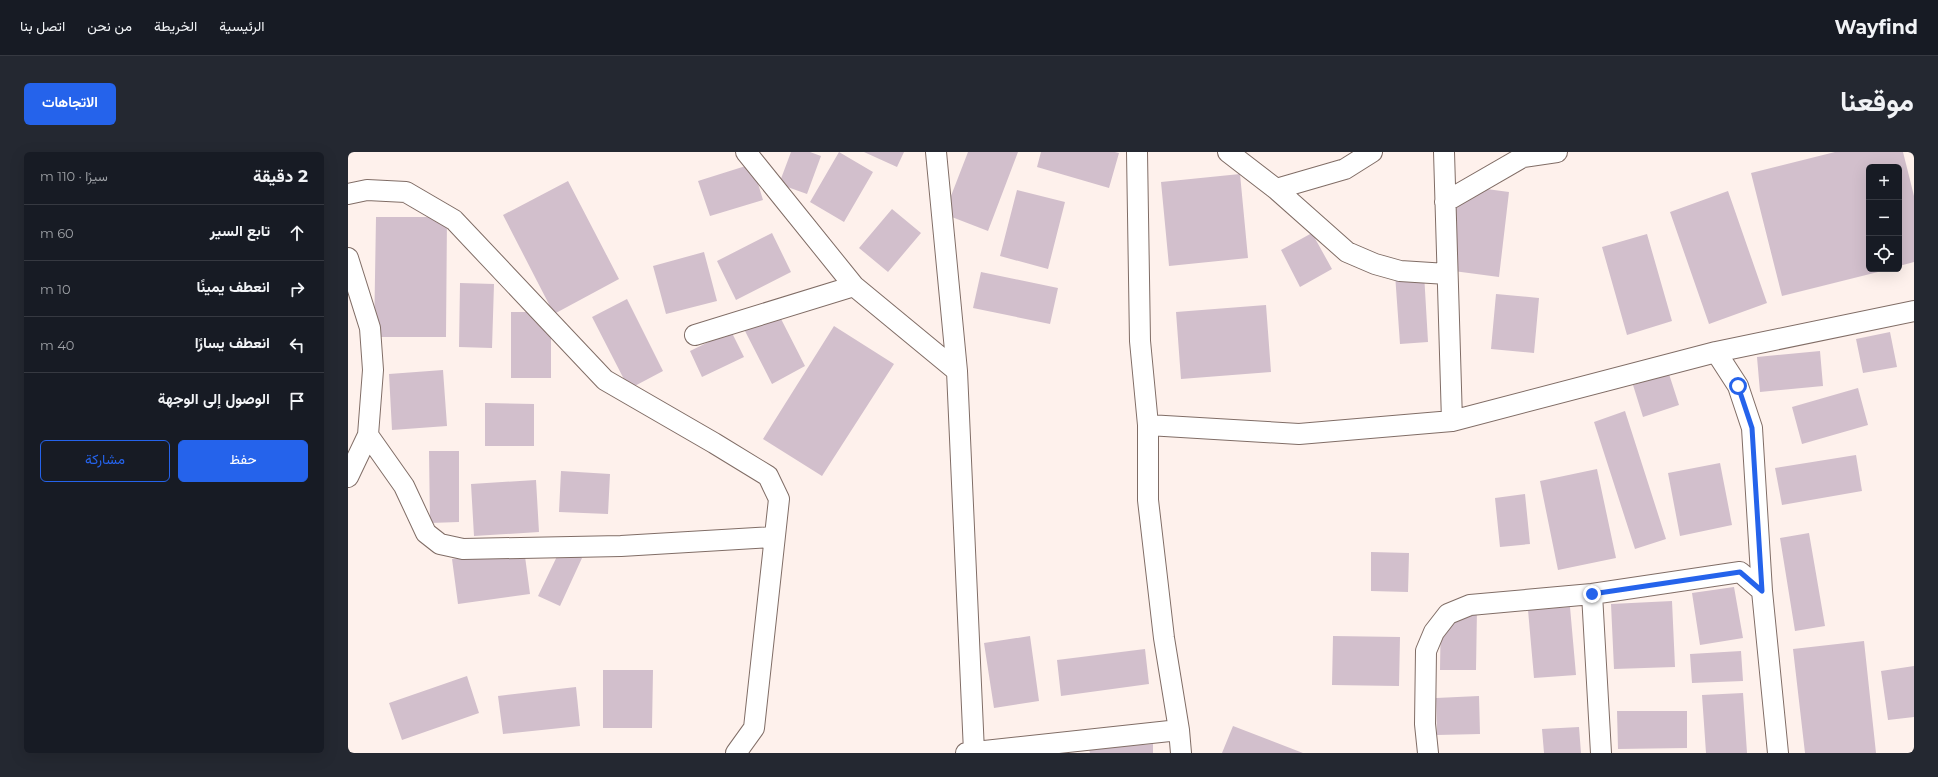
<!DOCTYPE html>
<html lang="ar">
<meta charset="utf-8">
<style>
:root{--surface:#171b24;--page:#242831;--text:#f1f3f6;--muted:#9ea1a6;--line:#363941;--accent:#2563eb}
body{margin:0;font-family:Montserrat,Vazirmatn,sans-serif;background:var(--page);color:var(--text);direction:rtl}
.controls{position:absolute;right:12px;top:12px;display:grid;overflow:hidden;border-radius:6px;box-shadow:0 4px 16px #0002}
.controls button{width:36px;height:36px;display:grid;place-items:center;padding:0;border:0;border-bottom:1px solid var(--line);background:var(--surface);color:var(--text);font:20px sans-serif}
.stop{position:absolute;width:12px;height:12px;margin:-9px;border:3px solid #2563eb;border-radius:50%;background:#fff}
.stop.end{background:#2563eb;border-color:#fff;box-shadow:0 1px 4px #0008}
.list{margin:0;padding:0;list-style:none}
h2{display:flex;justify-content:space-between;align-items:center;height:52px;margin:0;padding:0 16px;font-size:17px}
h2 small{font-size:13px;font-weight:400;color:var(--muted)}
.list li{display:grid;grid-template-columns:26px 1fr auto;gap:12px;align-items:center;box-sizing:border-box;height:56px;padding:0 16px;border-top:1px solid var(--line)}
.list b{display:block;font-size:15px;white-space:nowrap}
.list em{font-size:13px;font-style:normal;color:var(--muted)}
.actions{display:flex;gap:8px;padding:12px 16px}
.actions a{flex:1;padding:9px 0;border:1px solid var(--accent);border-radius:6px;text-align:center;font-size:14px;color:var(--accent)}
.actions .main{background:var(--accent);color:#fff}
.icon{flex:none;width:22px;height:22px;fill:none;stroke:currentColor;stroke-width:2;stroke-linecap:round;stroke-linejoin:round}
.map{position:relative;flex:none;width:1566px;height:601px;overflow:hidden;direction:ltr;border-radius:6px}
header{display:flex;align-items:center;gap:24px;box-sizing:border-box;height:56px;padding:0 20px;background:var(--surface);border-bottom:1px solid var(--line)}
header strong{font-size:19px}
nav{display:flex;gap:22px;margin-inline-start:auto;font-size:14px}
.intro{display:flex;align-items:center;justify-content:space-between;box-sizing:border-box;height:96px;padding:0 24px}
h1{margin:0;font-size:28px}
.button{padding:10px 18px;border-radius:6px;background:var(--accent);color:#fff;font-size:14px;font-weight:700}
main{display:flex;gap:24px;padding:0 24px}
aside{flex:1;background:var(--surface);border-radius:6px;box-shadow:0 4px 16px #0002}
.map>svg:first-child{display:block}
</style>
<header>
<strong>Wayfind</strong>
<nav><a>الرئيسية</a><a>الخريطة</a><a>من نحن</a><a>اتصل بنا</a></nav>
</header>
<div class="intro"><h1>موقعنا</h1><a class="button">الاتجاهات</a></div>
<main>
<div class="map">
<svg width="1566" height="601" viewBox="0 0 1566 601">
<rect width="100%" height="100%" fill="#fef1ec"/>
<path fill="#d2bfcc" d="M 443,0 L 462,0 L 473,4 L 459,42 L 431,32 Z
M 491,0 L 525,20 L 496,70 L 462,50 Z
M 516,0 L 556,0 L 549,15 Z
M 620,0 L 670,0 L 640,79 L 596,62 Z
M 693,0 L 767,0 L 771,1 L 761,36 L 689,15 Z
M 1487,0 L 1555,0 L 1566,44 L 1566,110 L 1551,114 L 1551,15 L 1521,15 L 1521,117 L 1538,118 L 1434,144 L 1403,21 Z
M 404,12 L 415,48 L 362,64 L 350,29 Z
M 892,22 L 900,106 L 821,114 L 813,30 Z
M 220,29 L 271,127 L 206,162 L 155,63 Z
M 1109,33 L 1161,40 L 1151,125 L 1098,118 Z
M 669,38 L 717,50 L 700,117 L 652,104 Z
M 1380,39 L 1419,151 L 1361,172 L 1322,60 Z
M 544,57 L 573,81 L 540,120 L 511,96 Z
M 28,65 L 99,65 L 98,185 L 26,185 Z
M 424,81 L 443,120 L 388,148 L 369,109 Z
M 964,81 L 984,117 L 952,135 L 933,98 Z
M 1299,82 L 1324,169 L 1279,183 L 1254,95 Z
M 356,100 L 369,149 L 318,162 L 305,114 Z
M 633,120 L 710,136 L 702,172 L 625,156 Z
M 1076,121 L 1080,190 L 1052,192 L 1047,122 Z
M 112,131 L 146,132 L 144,196 L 111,195 Z
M 1148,142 L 1191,146 L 1186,201 L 1143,197 Z
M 279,147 L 315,219 L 281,237 L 244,165 Z
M 918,153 L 923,220 L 833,227 L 828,160 Z
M 163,160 L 203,160 L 203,226 L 163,226 Z
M 430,161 L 457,214 L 424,232 L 397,179 Z
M 486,174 L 546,212 L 474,324 L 415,287 Z
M 383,179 L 396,205 L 354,225 L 342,199 Z
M 1542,180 L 1549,215 L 1515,221 L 1508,187 Z
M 1472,199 L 1475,234 L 1412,240 L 1409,205 Z
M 95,218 L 99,274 L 44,278 L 41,222 Z
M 1321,222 L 1331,253 L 1295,265 L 1285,233 Z
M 1510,236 L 1520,273 L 1454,292 L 1444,255 Z
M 137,251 L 186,252 L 186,294 L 137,294 Z
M 1277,259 L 1318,387 L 1287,397 L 1246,270 Z
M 81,299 L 111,299 L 111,370 L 82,371 Z
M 1508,303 L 1514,339 L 1434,353 L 1427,316 Z
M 1372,311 L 1384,373 L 1332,384 L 1320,321 Z
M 1249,317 L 1268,406 L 1210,418 L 1192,329 Z
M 213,319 L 262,322 L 260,362 L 211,360 Z
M 188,328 L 191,380 L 126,384 L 123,332 Z
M 1177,342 L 1182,392 L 1152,395 L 1147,346 Z
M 1461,381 L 1477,474 L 1447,479 L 1432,386 Z
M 213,396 L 234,406 L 212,454 L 190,444 Z
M 176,397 L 182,442 L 110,452 L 104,407 Z
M 1023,400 L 1061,401 L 1060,440 L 1023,439 Z
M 1386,435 L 1395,486 L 1352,493 L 1344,441 Z
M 1324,449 L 1327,515 L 1266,517 L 1263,452 Z
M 1093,455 L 1129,456 L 1128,518 L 1092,518 Z
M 1222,455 L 1228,523 L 1186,526 L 1180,458 Z
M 682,484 L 691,549 L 646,556 L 636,491 Z
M 985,484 L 1052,485 L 1051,534 L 984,533 Z
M 1516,489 L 1528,601 L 1457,601 L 1445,497 Z
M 797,497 L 801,532 L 713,544 L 709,508 Z
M 1393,499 L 1395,529 L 1344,531 L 1342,502 Z
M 1566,514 L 1566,565 L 1540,568 L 1533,519 Z
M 255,518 L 305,518 L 304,576 L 255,576 Z
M 119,524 L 131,561 L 54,588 L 41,551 Z
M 228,535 L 232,574 L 155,582 L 150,544 Z
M 1395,541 L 1399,601 L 1358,601 L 1354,543 Z
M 1131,544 L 1132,582 L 1089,583 L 1088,546 Z
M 1269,559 L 1339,559 L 1339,596 L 1270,597 Z
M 885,574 L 955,601 L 874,601 Z
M 1231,575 L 1233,601 L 1196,601 L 1194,577 Z
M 805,592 L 805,601 L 742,601 L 741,597 Z"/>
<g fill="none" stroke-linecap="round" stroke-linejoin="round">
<defs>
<path id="minor" d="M 398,0 L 506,134 L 609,219
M 588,0 L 609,219 L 626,600
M 789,0 L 792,189 L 800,273 L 800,348 L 816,486 L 831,578 L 833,601
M 880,0 L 928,37 L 997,17 L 1024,0
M 1096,0 L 1104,269
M 928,37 L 999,100 L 1027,112 L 1052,119 L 1099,122
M 0,42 L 19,38 L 58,40 L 106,68 L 257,228 L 366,291 L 420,324 L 431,347 L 406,576 L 388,601
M 1097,50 L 1175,5 L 1209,0
M 0,106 L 22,176 L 25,218 L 20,283 L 0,325
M 347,183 L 506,134
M 1368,200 L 1390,234 L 1404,276 L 1414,439
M 800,273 L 951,282 L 1104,269 L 1368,200 L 1566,159
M 20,283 L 56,334 L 78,381 L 92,392 L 115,397 L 273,394 L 426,385
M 1244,442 L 1253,601
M 618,601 L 831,578
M 1080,601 L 1077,572 L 1078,499 L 1086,480 L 1100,462 L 1122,453 L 1244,442 L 1392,420 L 1414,439 L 1430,601"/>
</defs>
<use href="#minor" stroke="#806d66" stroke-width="22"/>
<use href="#minor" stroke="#fff" stroke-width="20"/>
</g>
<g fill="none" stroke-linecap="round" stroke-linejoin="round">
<path stroke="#2563eb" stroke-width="5" d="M 1244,442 L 1392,420 L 1414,439 L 1404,276 L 1390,234"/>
</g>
</svg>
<div class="controls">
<button>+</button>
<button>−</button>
<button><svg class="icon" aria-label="locate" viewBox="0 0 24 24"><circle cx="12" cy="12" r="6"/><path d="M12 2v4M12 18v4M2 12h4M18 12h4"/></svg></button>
</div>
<div class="stop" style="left:1390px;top:234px"></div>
<div class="stop end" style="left:1244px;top:442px"></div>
</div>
<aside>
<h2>2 دقيقة<small>سيرًا · 110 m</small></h2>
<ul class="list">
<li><svg class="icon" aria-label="ahead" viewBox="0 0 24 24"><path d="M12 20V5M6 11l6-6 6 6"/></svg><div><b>تابع السير</b></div><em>60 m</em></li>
<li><svg class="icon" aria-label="right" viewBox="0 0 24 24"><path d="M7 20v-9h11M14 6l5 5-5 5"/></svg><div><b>انعطف يمينًا</b></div><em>10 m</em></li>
<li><svg class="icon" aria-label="left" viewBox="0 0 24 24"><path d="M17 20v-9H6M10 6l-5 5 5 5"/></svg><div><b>انعطف يسارًا</b></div><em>40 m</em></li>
<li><svg class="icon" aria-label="arrive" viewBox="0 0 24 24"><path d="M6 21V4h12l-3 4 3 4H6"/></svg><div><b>الوصول إلى الوجهة</b></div></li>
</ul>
<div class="actions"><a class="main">حفظ</a><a>مشاركة</a></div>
</aside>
</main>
